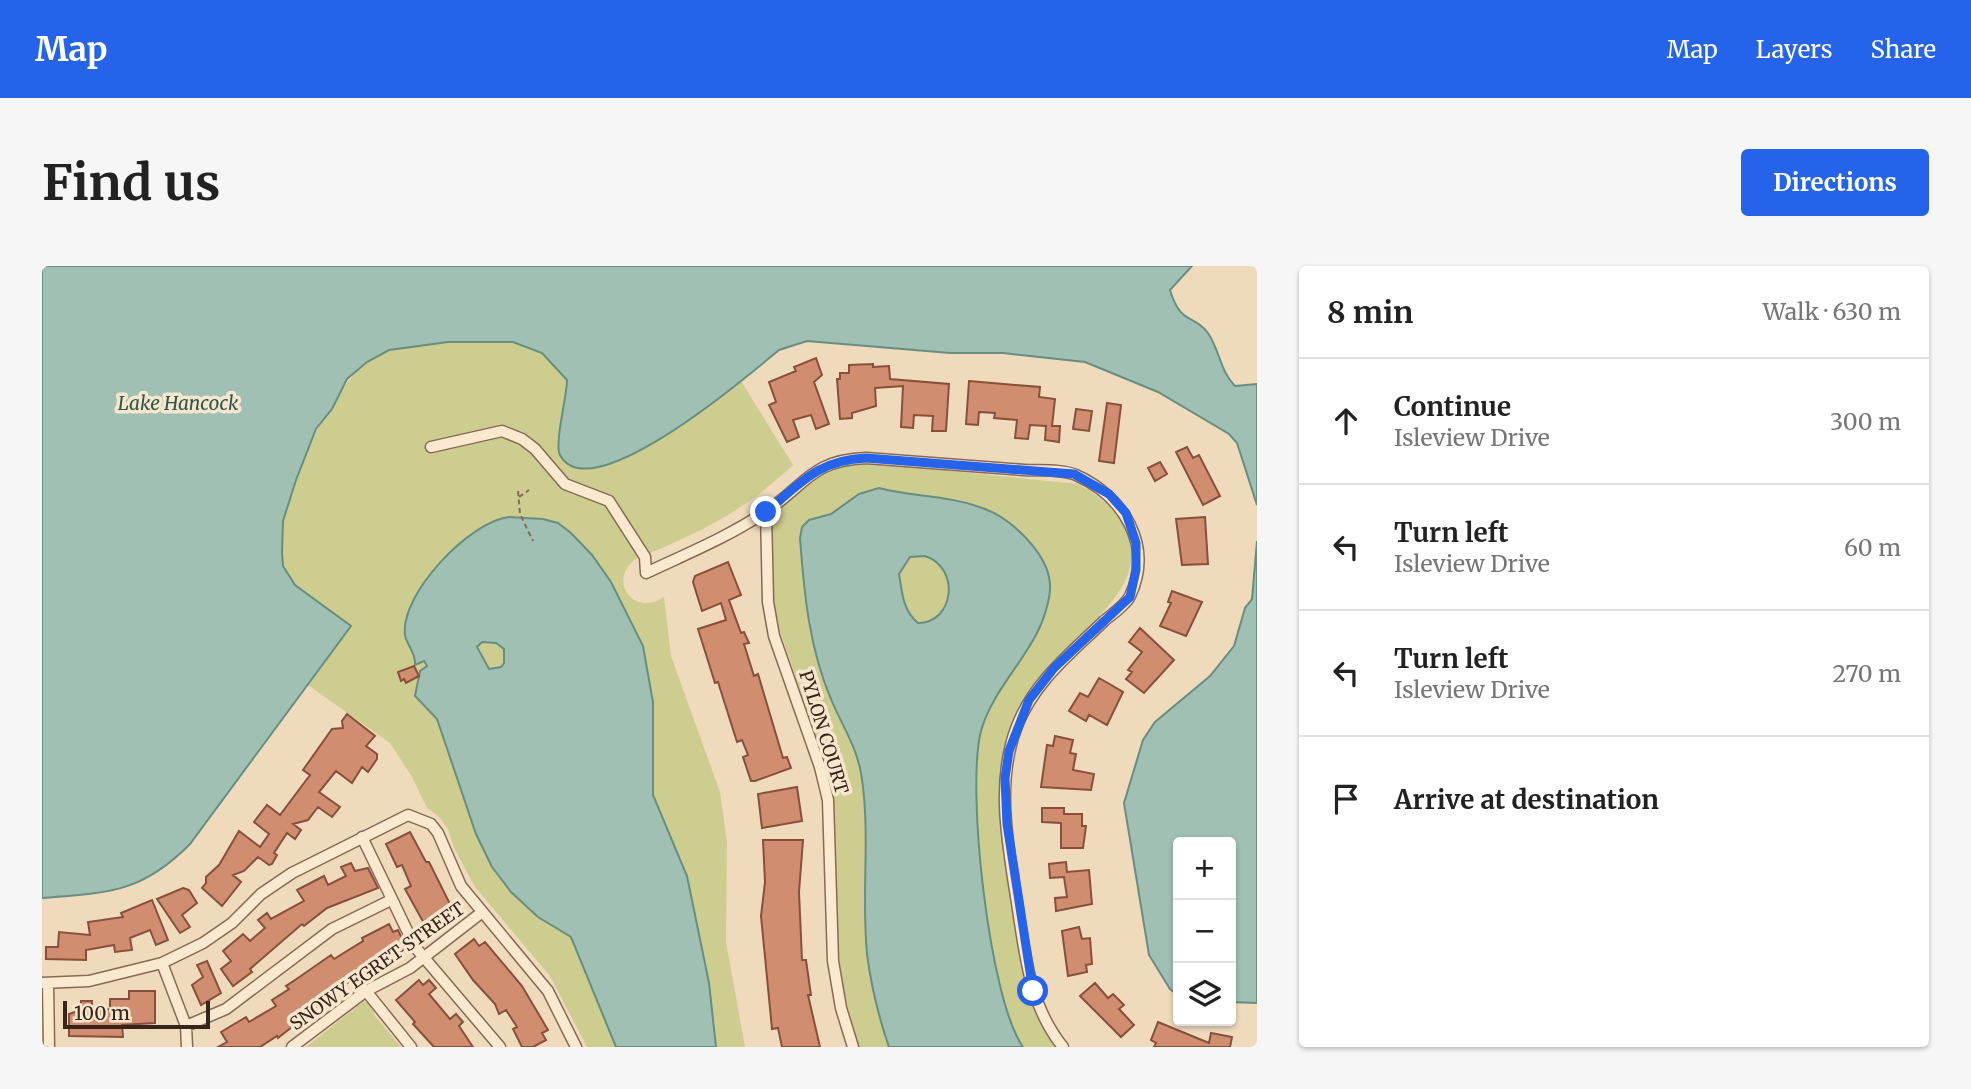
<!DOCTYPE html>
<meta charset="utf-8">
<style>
:root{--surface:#fff;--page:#f6f6f6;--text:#222;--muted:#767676;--line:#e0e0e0;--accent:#2563eb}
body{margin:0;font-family:Merriweather,serif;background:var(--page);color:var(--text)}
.controls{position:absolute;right:21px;bottom:21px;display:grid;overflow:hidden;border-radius:7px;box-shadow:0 2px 5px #0004}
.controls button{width:63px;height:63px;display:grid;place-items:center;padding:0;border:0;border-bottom:2px solid var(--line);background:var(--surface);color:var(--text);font:35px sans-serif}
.scale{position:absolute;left:21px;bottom:18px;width:147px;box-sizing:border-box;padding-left:7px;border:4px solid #36251b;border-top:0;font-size:19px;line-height:24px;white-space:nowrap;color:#36251b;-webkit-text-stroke:5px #f7e5cc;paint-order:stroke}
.stop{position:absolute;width:21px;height:21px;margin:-16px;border:5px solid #2563eb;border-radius:50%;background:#fff}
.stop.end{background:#2563eb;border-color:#fff;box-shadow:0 2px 7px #0008}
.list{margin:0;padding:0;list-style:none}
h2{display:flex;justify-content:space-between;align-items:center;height:91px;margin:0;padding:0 28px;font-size:30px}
h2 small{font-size:23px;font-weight:400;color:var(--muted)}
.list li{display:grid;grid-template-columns:46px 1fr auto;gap:21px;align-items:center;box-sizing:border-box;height:126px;padding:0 28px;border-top:2px solid var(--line)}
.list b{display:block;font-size:26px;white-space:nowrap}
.list p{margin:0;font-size:23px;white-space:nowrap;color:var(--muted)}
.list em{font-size:23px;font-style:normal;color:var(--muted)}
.icon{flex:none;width:38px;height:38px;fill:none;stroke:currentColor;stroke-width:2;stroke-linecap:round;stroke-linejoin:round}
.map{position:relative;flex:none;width:1215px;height:781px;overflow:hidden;border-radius:7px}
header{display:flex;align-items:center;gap:42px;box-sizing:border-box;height:98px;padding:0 35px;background:var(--accent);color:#fff}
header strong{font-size:33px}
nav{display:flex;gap:38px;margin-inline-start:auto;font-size:24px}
.intro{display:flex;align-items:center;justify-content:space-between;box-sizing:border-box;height:168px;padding:0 42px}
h1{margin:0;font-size:49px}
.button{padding:18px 32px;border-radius:7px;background:var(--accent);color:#fff;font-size:24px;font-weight:700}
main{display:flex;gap:42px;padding:0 42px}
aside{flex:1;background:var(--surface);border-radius:7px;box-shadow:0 2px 5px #0004}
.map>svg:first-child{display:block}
</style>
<header>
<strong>Map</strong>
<nav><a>Map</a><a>Layers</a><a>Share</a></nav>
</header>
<div class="intro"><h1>Find us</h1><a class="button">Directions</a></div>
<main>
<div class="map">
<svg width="1215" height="781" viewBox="0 0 1215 781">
<rect width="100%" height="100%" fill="#efdabc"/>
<path fill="#cdcd90" d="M 406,76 L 471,76 L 488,80 L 500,87 L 525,114 L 524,135 L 515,174 L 560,201 C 612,180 654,149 699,115 L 751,199 C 697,249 658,266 592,294 C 566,316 592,351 622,331 L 629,390 L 678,526 L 685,576 L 684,676 L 703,781 L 545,781 L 508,710 L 433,621 L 412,582 L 406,563 L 397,551 L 385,542 L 370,511 L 348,477 L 266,419 L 309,360 C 287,344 251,327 241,300 C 225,252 286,127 324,97 C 346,79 379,80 406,76 Z
M 831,197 L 1036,218 C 1079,241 1109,284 1074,330 C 1042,374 989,403 971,457 C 965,473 959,492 958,509 C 957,554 968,601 974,646 C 978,675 979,707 989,735 C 995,751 1006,766 1015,781 L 816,781 L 814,774 L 800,718 L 796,678 L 791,531 L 786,506 L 737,362 L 732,335 L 729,247 L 793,198 Z
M 322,735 L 328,738 L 333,750 L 359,781 L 264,781 Z"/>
<path fill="#a0c0b3" stroke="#688e80" stroke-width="2" fill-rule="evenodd" d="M 0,0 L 1150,0 L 1128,24 C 1139,60 1151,47 1166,67 C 1178,85 1178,105 1193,120 L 1215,118 L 1215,239 L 1195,177 L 1187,168 L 1116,126 L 1043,96 L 961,87 L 908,87 L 765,75 L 737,84 C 709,107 548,246 518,189 C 512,178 525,131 525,114 L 500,87 L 471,76 L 406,76 L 347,84 L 325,96 L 305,113 L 290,143 L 274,163 L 254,214 L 241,255 L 240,286 L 241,300 L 253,319 L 309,360 L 148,578 C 100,627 66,627 0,632 Z
M 837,222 C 871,231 906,229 940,242 C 968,251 1006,287 1008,318 C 1009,333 1001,356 994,369 C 977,401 949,429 939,465 C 924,522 947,733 981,781 L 847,781 C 837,752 829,719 825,688 C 819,628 829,566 819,507 C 814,479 799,458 789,433 C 767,382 762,326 758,272 L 760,261 L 767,254 L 789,248 L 817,228 ZM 883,290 C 919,302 912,357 876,357 C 861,345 860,326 857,308 L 868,291 Z
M 467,251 L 501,253 L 516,257 L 529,267 L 550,289 L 569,316 L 601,380 L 611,436 L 611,529 L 645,610 L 667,717 L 674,781 L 574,781 L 529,671 L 496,651 L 469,626 L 450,601 L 434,568 L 395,453 L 373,430 L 378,405 L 385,400 L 382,395 L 373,399 C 374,386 365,380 363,369 C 358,328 428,255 467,251 ZM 440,376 L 454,377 L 462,383 L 462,397 L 459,401 L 447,403 L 435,381 Z
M 1215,275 L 1215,737 L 1189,736 L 1189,576 L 1136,576 L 1136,729 L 1128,723 L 1107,689 L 1082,537 L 1101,474 L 1113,456 L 1168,410 L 1192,380 L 1203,342 L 1210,333 Z"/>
<path fill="#d08d70" stroke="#88503a" stroke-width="2" d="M 774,92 L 780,109 L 772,116 L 787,158 L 774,163 L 769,149 L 751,154 L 757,171 L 745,176 L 727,139 L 734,136 L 727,116 L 754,105 L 752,101 Z
M 831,98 L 831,101 L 847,100 L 848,113 L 907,118 L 904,165 L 890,165 L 891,150 L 872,149 L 871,162 L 859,161 L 861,120 L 833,122 L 834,140 L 810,147 L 810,152 L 798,153 L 795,113 L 798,113 L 798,107 L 807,107 L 807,99 Z
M 927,115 L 998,121 L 997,131 L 1013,133 L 1010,160 L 1018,160 L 1017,176 L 1003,174 L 1004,160 L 988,159 L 986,173 L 973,172 L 975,154 L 952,152 L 953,147 L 937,146 L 936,159 L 924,158 Z
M 1065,137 L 1079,139 L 1072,197 L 1057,195 Z
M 1034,143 L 1050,145 L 1047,165 L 1031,163 Z
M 1145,181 L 1151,192 L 1157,189 L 1178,230 L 1161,239 L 1134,186 Z
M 1118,196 L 1125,208 L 1113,215 L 1106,202 Z
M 1163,251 L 1166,298 L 1140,299 L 1134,253 Z
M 686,296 L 699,329 L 687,334 L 699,367 L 702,366 L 707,377 L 702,378 L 712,410 L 716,408 L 741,492 L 745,491 L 749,502 L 713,515 L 709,515 L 701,491 L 706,489 L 700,474 L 695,476 L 676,416 L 673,417 L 656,363 L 684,354 L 679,337 L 660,345 L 651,316 L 653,310 Z
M 1130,325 L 1160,336 L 1144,370 L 1118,360 L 1129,337 L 1126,336 Z
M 1098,362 L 1132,394 L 1102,427 L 1084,413 L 1090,406 L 1086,404 L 1100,386 L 1087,376 Z
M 372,400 L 377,410 L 364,417 L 362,413 L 359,415 L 356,406 Z
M 1057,412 L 1081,426 L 1065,459 L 1047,449 L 1044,455 L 1027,445 L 1038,427 L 1046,431 Z
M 305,448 L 333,470 L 324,480 L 335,488 L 335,493 L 326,506 L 320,501 L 310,517 L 294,505 L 277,526 L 298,541 L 290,551 L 276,541 L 266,554 L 251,558 L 259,564 L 253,573 L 245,567 L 232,587 L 235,589 L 230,598 L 227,599 L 216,591 L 202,605 L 191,609 L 199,616 L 180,640 L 160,622 L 164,617 L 164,611 L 177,599 L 197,565 L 218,581 L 227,568 L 212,556 L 225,539 L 238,549 L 268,509 L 261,504 L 290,463 L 301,462 L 300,455 Z
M 1013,470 L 1031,474 L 1028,487 L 1034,488 L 1031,504 L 1052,508 L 1049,524 L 999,521 L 1005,479 L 1011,480 Z
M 755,521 L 760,555 L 720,562 L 716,528 Z
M 1000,542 L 1022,542 L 1022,548 L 1040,548 L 1040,560 L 1044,560 L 1041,582 L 1019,582 L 1019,557 L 1000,556 Z
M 368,566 L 384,596 L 387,596 L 412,646 L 384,661 L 363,623 L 369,620 L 360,599 L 355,601 L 344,578 Z
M 721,574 L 761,574 L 757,626 L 760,694 L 764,694 L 769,729 L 766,729 L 778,781 L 740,781 L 736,762 L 730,763 L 719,650 L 723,616 Z
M 1024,596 L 1025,606 L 1047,604 L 1050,638 L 1014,645 L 1013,632 L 1025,631 L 1022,611 L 1008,612 L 1007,598 Z
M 309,597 L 313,605 L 326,602 L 336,622 L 285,642 L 262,660 L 260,658 L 208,703 L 210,706 L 191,720 L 179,703 L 189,695 L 181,685 L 201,668 L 208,675 L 223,662 L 216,654 L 225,647 L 229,653 L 262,635 L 255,624 L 282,610 L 286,619 L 304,610 L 299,601 Z
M 141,622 L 147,624 L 155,637 L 140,649 L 148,661 L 138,667 L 115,633 Z
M 110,634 L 126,674 L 114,679 L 108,664 L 88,672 L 90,684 L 73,686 L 72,679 L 44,684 L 44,694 L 4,693 L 4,681 L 16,681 L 17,666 L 48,669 L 46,656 L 81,651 L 79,647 Z
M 347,658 L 351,666 L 356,664 L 364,681 L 360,685 L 308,715 L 236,772 L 235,770 L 218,781 L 176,781 L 185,776 L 179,766 L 204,751 L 207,756 L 234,740 L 230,734 L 247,723 L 244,720 L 253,714 L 289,689 L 292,693 L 321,675 L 320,672 Z
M 1037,661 L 1040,673 L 1048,672 L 1050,698 L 1044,699 L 1045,706 L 1026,710 L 1020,665 Z
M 432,673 L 437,680 L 443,676 L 480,720 L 506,764 L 500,767 L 504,774 L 491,781 L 480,781 L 471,763 L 475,761 L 464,744 L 457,748 L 453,738 L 431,714 L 413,688 Z
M 165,695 L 179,727 L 159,739 L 150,719 L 161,711 L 155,699 Z
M 377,714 L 381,719 L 387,714 L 394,722 L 387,728 L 408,753 L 414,748 L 421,756 L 417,760 L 431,781 L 392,781 L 371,758 L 373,756 L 354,734 Z
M 1053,717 L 1066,732 L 1071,728 L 1082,739 L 1077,743 L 1092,759 L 1079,771 L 1038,730 Z
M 87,725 L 113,725 L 113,757 L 80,759 L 81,771 L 27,770 L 27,748 L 39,744 L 39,735 L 50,735 L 50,744 L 68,743 L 68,733 L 87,733 Z
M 1116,756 L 1167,777 L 1169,767 L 1190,771 L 1188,781 L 1112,781 L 1114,777 L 1109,774 Z"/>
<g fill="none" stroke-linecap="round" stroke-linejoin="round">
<defs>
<path id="minor" d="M 389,181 L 460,165 L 480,173 L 493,183 L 523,218 L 567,235 L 603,291 L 604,307 C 644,288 686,271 723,246 C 764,219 769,194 824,192 C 877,196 929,200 982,204 C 998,205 1020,203 1034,209 C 1081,230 1112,279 1088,330 C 1084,339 1070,348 1062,355 C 1029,387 992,416 975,460 C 953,516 966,579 975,637 C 983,688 987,739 1021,781
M 724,246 L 726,336 L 732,370 L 778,501 L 786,534 L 791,695 L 799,742 L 811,781
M 320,571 L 373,681 L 458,781
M 120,697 L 144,760 L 145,781
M 0,717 L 47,715 L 120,697 L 161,677 L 190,657 L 219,628 L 250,607 L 366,549 L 389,558 L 396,567 L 419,620 L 506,725 L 534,781
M 6,717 L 7,781
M 324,725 L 369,781
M 144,760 L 184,743 L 290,663 L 349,634
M 250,781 L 324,725 L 368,702 L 439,647"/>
</defs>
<use href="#minor" stroke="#876a55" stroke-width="13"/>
<path stroke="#876a55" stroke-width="2" stroke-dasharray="5 3.5" stroke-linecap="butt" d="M 476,225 L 478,248 L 491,275
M 477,231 L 487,224"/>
<use href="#minor" stroke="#fae8cf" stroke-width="10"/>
</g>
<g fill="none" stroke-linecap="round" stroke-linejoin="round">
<path stroke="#2563eb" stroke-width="9" d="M 724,246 C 759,217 776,194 824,192 L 1032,208 L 1067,228 L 1084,247 L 1094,277 L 1094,304 L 1088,331 L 1012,402 L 987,434 L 967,485 L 963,512 L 965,558 L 991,725"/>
</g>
<g text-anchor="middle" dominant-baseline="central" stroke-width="7" stroke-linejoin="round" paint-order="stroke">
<g font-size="18" fill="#36251b" stroke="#f7e5cc">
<text transform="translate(782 466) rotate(73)">PYLON COURT</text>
<text transform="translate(335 700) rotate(-35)">SNOWY EGRET STREET</text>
</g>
<g font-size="19" font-style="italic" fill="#29564e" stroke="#f7e5cc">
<text x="136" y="137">Lake Hancock</text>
</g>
</g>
</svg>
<div class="controls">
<button>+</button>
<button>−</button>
<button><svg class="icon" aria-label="layers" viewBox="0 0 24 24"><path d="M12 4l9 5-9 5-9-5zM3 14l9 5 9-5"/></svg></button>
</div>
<div class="scale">100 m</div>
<div class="stop" style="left:991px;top:725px"></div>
<div class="stop end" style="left:724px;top:246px"></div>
</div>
<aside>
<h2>8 min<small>Walk · 630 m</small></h2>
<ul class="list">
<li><svg class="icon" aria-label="ahead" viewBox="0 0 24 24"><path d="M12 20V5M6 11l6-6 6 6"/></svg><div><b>Continue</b><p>Isleview Drive</p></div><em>300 m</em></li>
<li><svg class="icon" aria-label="left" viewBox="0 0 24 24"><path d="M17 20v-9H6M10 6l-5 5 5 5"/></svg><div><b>Turn left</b><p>Isleview Drive</p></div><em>60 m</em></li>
<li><svg class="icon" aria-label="left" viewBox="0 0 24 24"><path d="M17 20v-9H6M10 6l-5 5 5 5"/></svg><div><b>Turn left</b><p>Isleview Drive</p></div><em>270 m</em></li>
<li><svg class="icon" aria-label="arrive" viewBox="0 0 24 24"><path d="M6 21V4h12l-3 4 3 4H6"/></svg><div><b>Arrive at destination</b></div></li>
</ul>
</aside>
</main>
